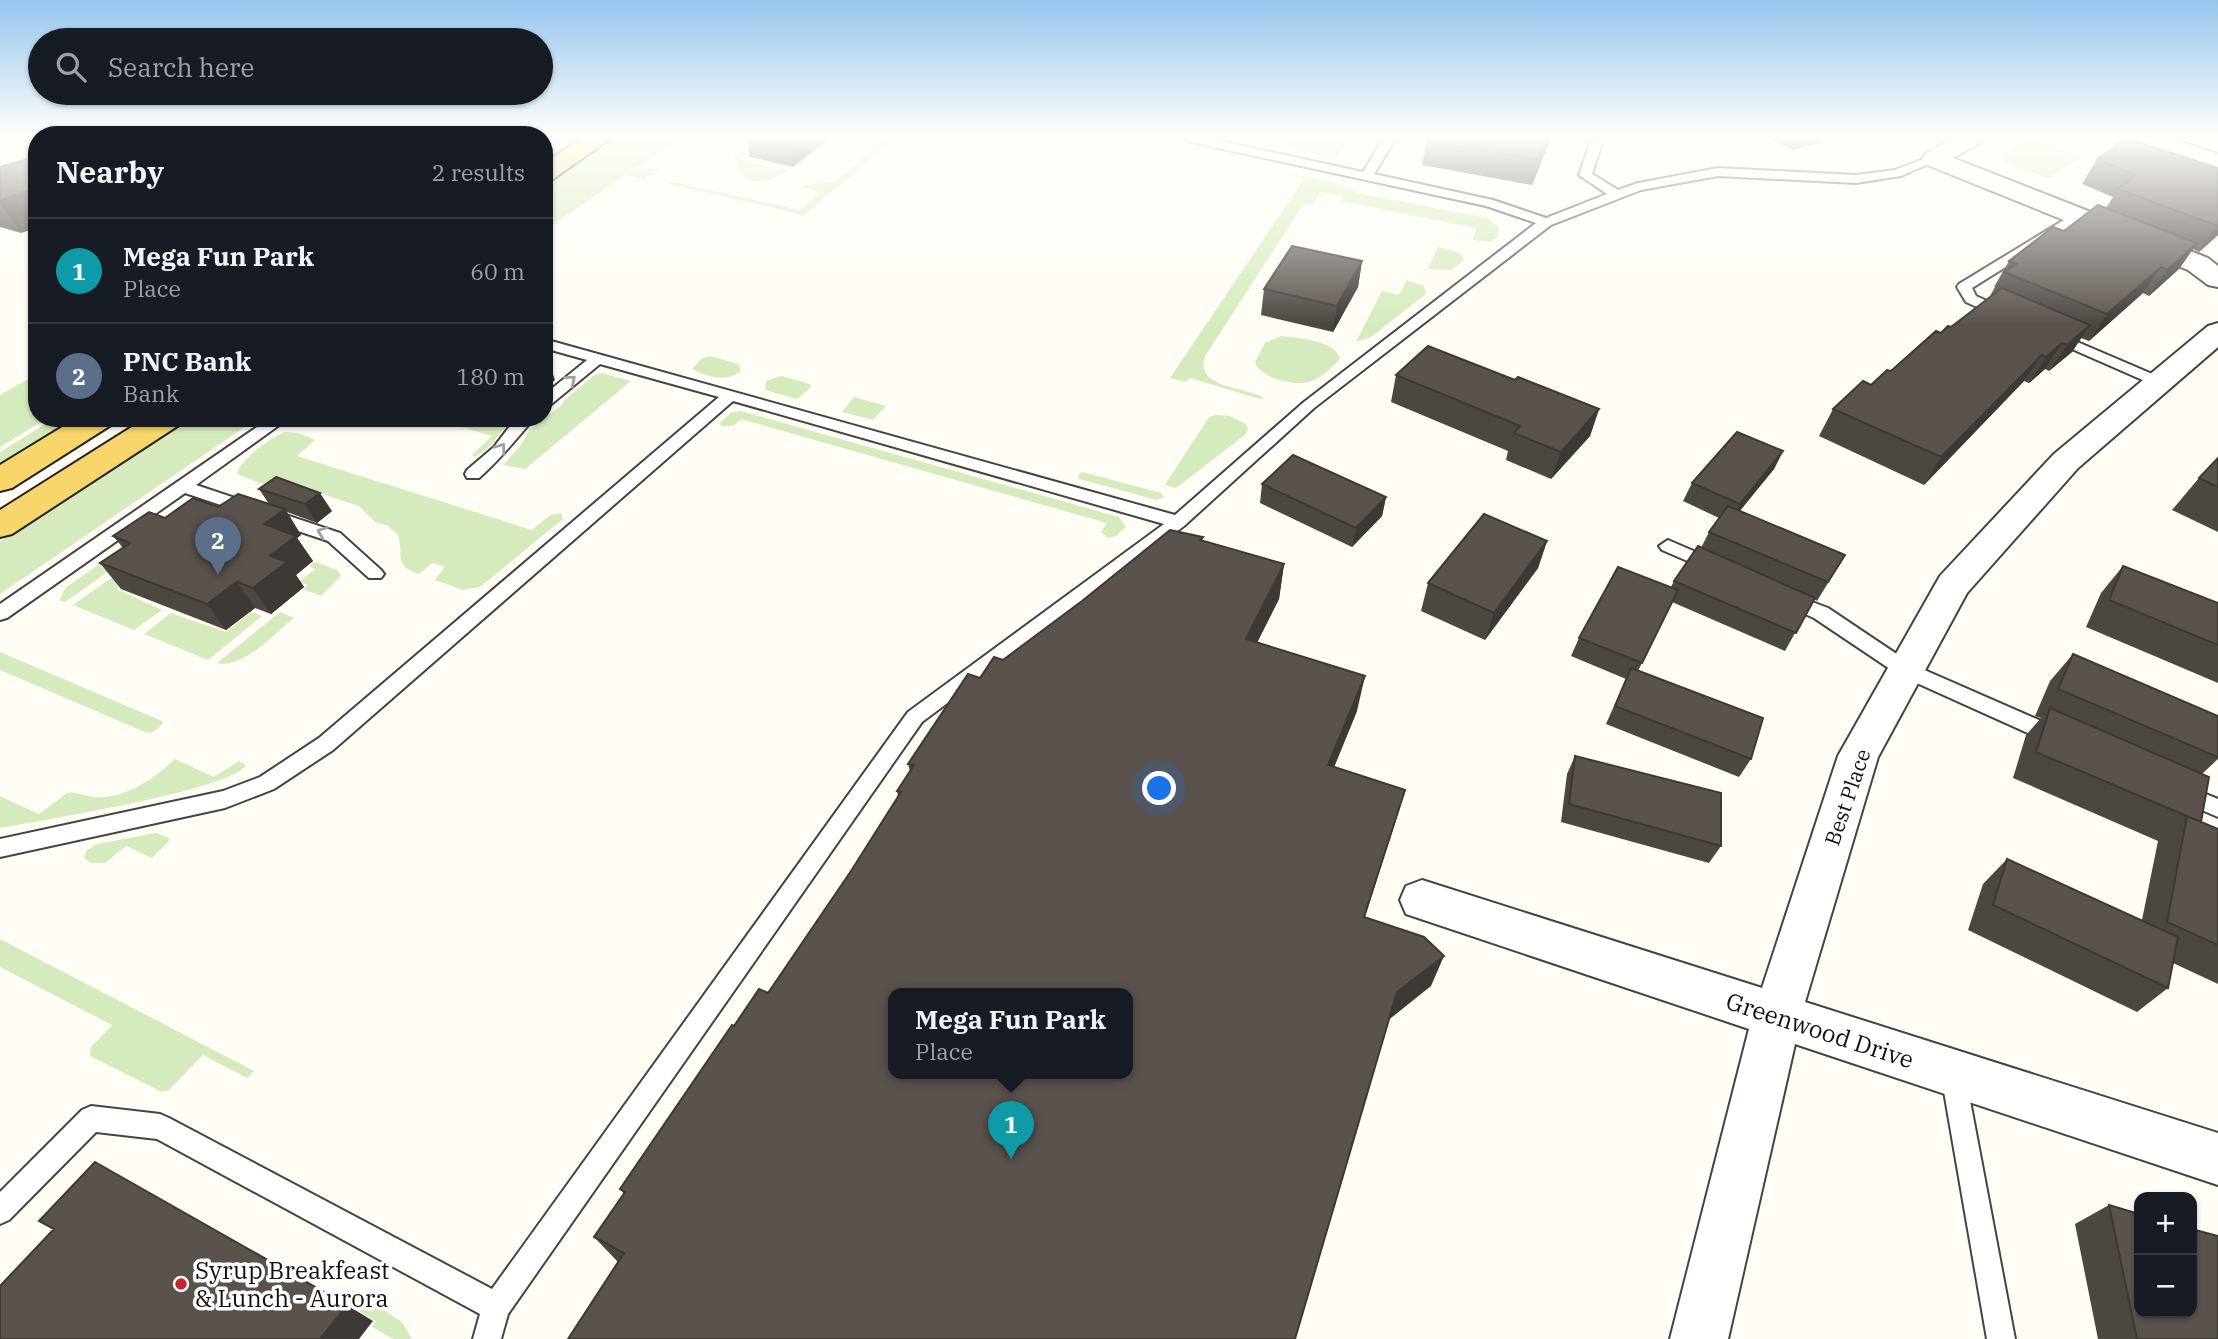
<!DOCTYPE html>
<meta charset="utf-8">
<style>
:root{--surface:#171b24;--page:#20242c;--text:#f1f3f6;--muted:#9ea1a6;--line:#363941;--accent:#7c3aed}
body{margin:0;font-family:"IBM Plex Serif",serif;background:var(--page);color:var(--text)}
.controls{position:absolute;right:21px;bottom:21px;display:grid;overflow:hidden;border-radius:14px;box-shadow:0 2px 5px #0004}
.controls button{width:63px;height:63px;display:grid;place-items:center;padding:0;border:0;border-bottom:2px solid var(--line);background:var(--surface);color:var(--text);font:35px sans-serif}
.you{position:absolute;left:1160px;top:789px;width:24px;height:24px;margin:-18px;border:5px solid #fff;border-radius:50%;background:#1a73e8;box-shadow:0 0 0 10px #1a73e833}
.badge{display:grid;place-items:center;width:46px;height:46px;border-radius:50%;background:var(--accent);color:#fff;font-size:23px;font-weight:700}
.pin{position:absolute;translate:-50% -58px;filter:drop-shadow(0 2px 4px #0008)}
.pin::after{content:'';position:absolute;top:37px;width:24px;height:21px;background:inherit;clip-path:polygon(0 0,100% 0,50% 100%)}
.popup{position:absolute;left:888px;top:988px;width:245px;height:91px;box-sizing:border-box;display:grid;place-content:center;border-radius:14px;background:var(--surface);filter:drop-shadow(0 2px 5px #0005);font-size:23px;white-space:nowrap;color:var(--muted)}
.popup b{font-size:26px;color:var(--text)}
.popup::after{content:'';position:absolute;left:50%;top:100%;margin-left:-14px;border:14px solid transparent;border-top-color:var(--surface)}
.list{margin:0;padding:0;list-style:none}
h2{display:flex;justify-content:space-between;align-items:center;height:91px;margin:0;padding:0 28px;font-size:30px}
h2 small{font-size:23px;font-weight:400;color:var(--muted)}
.list li{display:grid;grid-template-columns:46px 1fr auto;gap:21px;align-items:center;box-sizing:border-box;height:105px;padding:0 28px;border-top:2px solid var(--line)}
.list b{display:block;font-size:26px;white-space:nowrap}
.list p{margin:0;font-size:23px;white-space:nowrap;color:var(--muted)}
.list em{font-size:23px;font-style:normal;color:var(--muted)}
.icon{flex:none;width:38px;height:38px;fill:none;stroke:currentColor;stroke-width:2;stroke-linecap:round;stroke-linejoin:round}
.map{position:relative;flex:none;width:2218px;height:1339px;overflow:hidden}
.search{position:absolute;background:var(--surface);box-shadow:0 2px 5px #0004;left:28px;top:28px;width:525px;height:77px;display:flex;align-items:center;gap:18px;box-sizing:border-box;padding:0 24px;border-radius:38px;color:var(--muted);font-size:26px}
.panel{position:absolute;background:var(--surface);box-shadow:0 2px 5px #0004;left:28px;top:126px;width:525px;height:301px;border-radius:28px}
.map>svg:first-child{display:block}
</style>
<div class="map">
<svg width="2218" height="1339" viewBox="0 0 2218 1339">
<rect width="100%" height="100%" fill="#fffdf5"/>
<path fill="#d5ebbd" d="M 616,138 L 680,138 L 636,168 L 658,169 L 657,171 L 643,179 L 625,175 L 544,231 L 544,185 Z
M 888,138 L 896,138 L 804,215 L 669,184 L 673,182 L 800,210 L 822,192 L 803,187 L 806,185 L 834,182 L 875,148 L 857,148 L 856,145 L 880,144 Z
M 1288,138 L 1349,138 L 1334,160 L 1283,145 Z
M 2029,139 L 2081,158 L 2049,178 L 2005,163 L 2004,154 Z
M 733,151 L 746,154 L 740,158 L 743,162 L 789,170 C 777,179 752,189 741,173 C 737,167 735,157 733,151 Z
M 1290,174 L 1329,181 L 1362,194 L 1487,218 L 1499,227 L 1498,237 L 1490,242 L 1473,240 L 1476,228 L 1341,201 L 1343,196 L 1320,192 L 1314,204 L 1303,205 L 1205,356 C 1194,389 1246,386 1264,398 L 1260,399 L 1190,378 L 1186,382 L 1170,378 L 1304,179 Z
M 1438,247 L 1460,253 L 1464,260 L 1451,270 L 1428,269 Z
M 1407,280 L 1424,286 L 1426,294 L 1371,337 L 1356,342 L 1382,291 L 1399,295 Z
M 1281,336 C 1299,338 1335,340 1340,359 C 1333,367 1323,376 1314,380 C 1299,388 1260,379 1255,362 L 1265,343 Z
M 710,356 L 738,364 L 741,370 C 728,384 706,376 692,369 L 701,359 Z
M 601,373 L 631,381 L 525,469 L 503,465 L 520,446 L 530,430 L 563,404 L 561,403 L 593,376 Z
M 37,374 L 37,418 L 48,418 L 0,447 L 0,395 Z
M 781,376 L 810,384 L 811,387 L 797,399 L 765,390 L 766,381 Z
M 854,397 L 886,406 L 873,420 L 842,412 Z
M 741,411 L 1119,517 L 1126,527 L 1116,536 L 1108,538 L 1101,532 L 1107,523 L 741,419 L 733,426 L 721,426 L 720,423 L 732,412 Z
M 1216,415 L 1230,416 L 1246,424 L 1248,430 L 1245,435 L 1176,488 L 1165,485 L 1209,417 Z
M 55,418 L 77,418 L 0,466 L 0,452 Z
M 187,418 L 258,418 L 0,594 L 0,541 Z
M 472,418 L 514,418 C 499,431 492,449 475,457 L 472,455 L 492,436 L 462,427 Z
M 286,432 L 299,433 L 315,440 L 297,456 L 532,530 L 550,515 L 561,513 L 563,519 L 480,587 L 463,590 L 435,580 L 445,567 L 432,563 L 419,574 C 393,566 404,555 398,535 L 388,526 L 375,522 L 359,506 L 304,488 L 260,483 L 237,474 C 238,462 273,435 286,432 Z
M 1083,472 L 1161,493 L 1164,497 L 1157,500 L 1079,479 L 1078,475 Z
M 118,551 L 130,556 L 65,602 L 60,600 L 65,588 Z
M 315,562 L 337,570 L 341,576 L 321,596 L 303,589 L 308,585 L 299,582 L 315,569 L 309,566 Z
M 131,564 L 144,569 L 117,589 L 162,610 L 134,630 L 73,605 Z
M 251,612 L 262,616 L 208,660 L 144,634 L 171,613 L 226,632 Z
M 280,612 L 294,618 C 275,633 242,670 217,663 Z
M 0,652 L 162,721 L 163,724 L 151,733 L 145,732 L 0,670 Z
M 175,759 L 214,777 L 239,761 L 246,765 C 232,790 38,821 0,828 L 0,796 L 39,814 L 67,793 C 77,791 85,797 95,797 C 126,799 153,779 175,759 Z
M 156,833 L 169,838 L 169,841 L 152,858 L 126,846 L 105,863 L 91,863 L 84,858 L 87,850 L 97,844 Z
M 0,939 L 254,1071 L 247,1078 L 203,1055 L 169,1090 L 162,1092 L 90,1056 L 91,1047 L 112,1025 L 0,967 Z
M 352,1290 L 402,1322 L 412,1339 L 393,1339 L 372,1327 L 376,1321 L 343,1302 Z"/>
<g fill="none" stroke-linecap="round" stroke-linejoin="round">
<defs>
<path id="service" d="M 1184,138 L 1206,138 L 1363,172 L 1384,138 L 1396,138 L 1374,174 L 1493,200 L 1546,218 L 1607,194 L 1579,175 L 1590,143 L 1596,139 L 1602,143 L 1592,174 L 1618,190 L 1638,183 L 1718,168 L 1856,175 L 1895,170 L 1934,155 L 1940,159 L 1901,176 L 1856,183 L 1718,176 L 1641,190 L 1551,225 L 1314,408 L 1184,526 L 922,722 L 508,1314 L 501,1339 L 473,1339 L 480,1314 L 157,1139 L 96,1132 L 9,1220 L 0,1224 L 0,1192 L 82,1110 L 91,1106 L 160,1114 L 169,1118 L 492,1289 L 908,712 L 1164,524 L 733,401 L 333,750 L 274,789 L 225,808 L 0,857 L 0,839 L 223,791 L 260,777 L 319,738 L 719,397 L 600,364 L 549,406 L 544,408 L 544,395 L 587,360 L 544,348 L 544,339 L 1175,515 L 1304,402 L 1536,223 L 1486,206 L 1190,142 Z
M 2077,212 L 2083,216 L 2082,219 L 1972,288 L 1976,296 L 2009,311 L 2009,317 L 1999,317 L 1966,302 L 1957,287 L 1959,284 Z
M 2054,332 L 2164,379 L 2167,382 L 2159,387 L 2154,385 L 2049,339 L 2047,336 L 2049,333 Z
M 270,418 L 289,418 L 196,485 L 340,533 L 381,570 L 384,574 L 381,578 L 369,578 L 328,541 L 185,493 L 7,618 L 0,620 L 0,604 Z
M 516,418 L 534,418 C 516,440 500,459 479,478 L 467,478 L 465,474 L 467,470 L 494,447 Z
M 1668,540 L 1719,562 L 1722,566 L 1713,572 L 1662,550 L 1659,546 Z
M 1786,592 L 1828,608 L 1913,665 L 2064,731 L 2067,737 L 2064,743 L 2057,745 L 2050,743 L 1899,675 L 1814,618 L 1780,603 L 1777,598 L 1780,593 Z
M 2181,784 L 2218,799 L 2218,817 L 2174,798 L 2171,792 L 2174,786 Z
M 1953,1062 L 1962,1066 L 1965,1074 L 2015,1339 L 1987,1339 L 1941,1074 L 1944,1066 Z"/>
<path id="minor" d="M 1955,138 L 1984,138 L 1980,143 L 1953,158 L 2208,258 L 2218,266 L 2218,287 L 2208,285 L 2188,270 L 1925,164 L 1922,159 L 1925,154 Z
M 2135,138 L 2170,138 L 2218,154 L 2218,169 L 2139,143 Z
M 2218,323 L 2218,347 L 2078,468 L 1967,593 L 1878,757 L 1805,1002 L 2218,1133 L 2218,1185 L 1795,1044 L 1728,1339 L 1670,1339 L 1749,1029 L 1406,914 L 1400,900 L 1406,886 L 1422,880 L 1762,988 L 1838,756 L 1940,576 L 2054,454 L 2208,326 Z"/>
<path id="primary" d="M 583,138 L 611,138 L 553,179 L 544,181 L 544,163 Z
M 77,418 L 116,418 L 111,425 L 12,488 L 0,491 L 0,465 Z
M 146,418 L 184,418 L 179,425 L 12,534 L 0,537 L 0,510 Z"/>
</defs>
<use href="#service" stroke="#444" stroke-width="4"/>
<use href="#minor" stroke="#444" stroke-width="4"/>
<use href="#primary" stroke="#222" stroke-width="4"/>
<use href="#service" fill="#fff" fill-rule="evenodd"/>
<use href="#minor" fill="#fff" fill-rule="evenodd"/>
<use href="#primary" fill="#f9d66b" fill-rule="evenodd"/>
</g>
<path fill="#4d4742" d="M 746,138 L 830,138 L 793,167 L 750,157 Z
M 1551,138 L 1532,185 L 1422,165 L 1427,140 Z
M 1769,138 L 1832,138 L 1793,150 Z
M 2097,159 L 2218,168 L 2218,235 L 2199,252 L 2193,249 L 2179,269 L 2149,296 L 2143,293 L 2089,341 L 2081,338 L 2072,352 L 2049,371 L 2045,369 L 2029,383 L 2024,381 L 1924,485 L 1819,436 L 1833,409 L 1891,371 L 1941,333 L 1951,327 L 1989,298 L 1995,287 L 1994,287 L 2009,261 L 2106,208 L 2113,197 L 2082,184 Z
M 0,167 L 21,233 L 0,227 Z
M 1362,261 L 1358,287 L 1333,332 L 1261,315 L 1264,289 Z
M 1396,375 L 1515,380 L 1599,409 L 1590,436 L 1551,479 L 1506,460 L 1508,451 L 1391,402 Z
M 1783,451 L 1774,469 L 1740,511 L 1845,555 L 1817,601 L 1814,599 L 1785,651 L 1672,602 L 1638,671 L 1751,759 L 1739,777 L 1606,724 L 1626,679 L 1571,656 L 1579,638 L 1671,587 L 1674,581 L 1701,548 L 1709,532 L 1719,518 L 1683,501 L 1692,483 Z
M 2218,458 L 2218,532 L 2172,510 L 2199,478 Z
M 1262,484 L 1386,497 L 1382,516 L 1352,547 L 1260,503 Z
M 259,489 L 332,511 L 317,523 L 287,512 L 301,535 L 297,538 L 313,561 L 296,575 L 304,587 L 271,614 L 255,608 L 226,630 L 121,589 L 100,563 L 123,548 L 113,536 L 218,507 L 269,504 Z
M 1203,537 L 1202,541 L 1284,564 L 1279,599 L 1257,642 L 1357,711 L 1334,767 L 1405,790 L 1365,917 L 1431,986 L 618,1262 L 617,1261 L 594,1237 L 624,1194 L 620,1189 L 734,1026 L 768,993 L 851,871 L 898,797 L 897,791 L 910,771 L 908,764 L 980,678 L 1003,660 Z
M 1547,541 L 1538,568 L 1485,640 L 1421,611 L 1428,583 Z
M 2123,566 L 2218,603 L 2218,683 L 2086,627 L 2101,593 Z
M 2073,654 L 2218,716 L 2218,759 L 2202,774 L 2201,822 L 2218,829 L 2218,984 L 2173,963 L 2168,988 L 2137,1012 L 1968,930 L 1983,884 L 2007,859 L 2142,920 L 2158,841 L 2013,778 L 2026,735 L 2041,718 L 2035,716 L 2050,681 Z
M 1575,756 L 1721,846 L 1709,863 L 1561,822 L 1567,774 Z
M 2109,1205 L 2218,1339 L 2098,1339 L 2075,1224 Z"/>
<path fill="#3f3936" d="M 794,138 L 830,138 L 793,167 L 789,142 Z
M 1548,138 L 1551,138 L 1549,143 L 1532,185 L 1539,160 Z
M 1798,138 L 1832,138 L 1793,150 Z
M 37,188 L 37,228 L 21,233 L 0,203 L 0,200 Z
M 2217,226 L 2218,235 L 2199,252 Z
M 2197,243 L 2179,269 L 2149,296 L 2167,270 Z
M 1362,261 L 1358,287 L 1333,332 L 1337,306 Z
M 2161,267 L 2143,293 L 2089,341 L 2107,314 Z
M 2090,325 L 2072,352 L 2049,371 L 2067,345 Z
M 2062,343 L 2045,369 L 2029,383 L 2046,357 Z
M 546,355 L 555,380 L 544,389 L 544,356 Z
M 2042,355 L 2024,381 L 1924,485 L 1941,457 Z
M 1599,409 L 1590,436 L 1551,479 L 1561,452 Z
M 1783,451 L 1774,469 L 1730,522 L 1740,504 Z
M 320,493 L 332,511 L 317,523 L 305,504 Z
M 1386,497 L 1382,516 L 1352,547 L 1356,528 Z
M 285,509 L 301,535 L 297,538 L 313,561 L 296,575 L 304,587 L 271,614 L 253,588 L 270,556 L 264,524 Z
M 1547,541 L 1538,568 L 1485,640 L 1494,613 Z
M 1284,564 L 1279,599 L 1242,673 L 1246,639 Z
M 237,582 L 255,608 L 226,630 L 207,604 Z
M 1365,676 L 1357,711 L 1321,799 L 1328,765 Z
M 1405,790 L 1395,823 L 1354,948 L 1364,917 Z
M 1444,956 L 1431,986 L 1386,1022 L 1397,992 Z
M 347,1305 L 373,1321 L 359,1339 L 320,1339 Z"/>
<path fill="#5a524d" stroke="#3f3936" stroke-width="2" fill-rule="evenodd" d="M 769,138 L 794,138 L 789,142 Z
M 1428,138 L 1548,138 L 1539,160 L 1427,140 Z
M 2126,138 L 2218,168 L 2218,226 L 2118,189 L 2136,175 L 2097,159 Z
M 37,156 L 37,188 L 0,200 L 0,167 Z
M 2098,205 L 2197,243 L 2167,270 L 2161,267 L 2107,314 L 2004,272 L 2016,264 L 2009,261 L 2053,227 L 2064,231 Z
M 1292,246 L 1362,261 L 1337,306 L 1264,289 Z
M 2002,288 L 2090,325 L 2067,345 L 2062,343 L 2046,357 L 2042,355 L 1941,457 L 1833,409 L 1863,381 L 1871,385 L 1887,370 L 1891,371 L 1936,331 L 1941,333 L 1948,326 L 1951,327 Z
M 1428,346 L 1515,380 L 1518,377 L 1599,409 L 1561,452 L 1514,433 L 1520,426 L 1396,375 Z
M 1737,432 L 1783,451 L 1740,504 L 1692,483 Z
M 1293,455 L 1386,497 L 1356,528 L 1262,484 Z
M 2218,458 L 2218,487 L 2199,478 Z
M 276,477 L 320,493 L 305,504 L 259,489 Z
M 238,494 L 285,509 L 264,524 L 296,536 L 270,556 L 287,562 L 253,588 L 237,582 L 207,604 L 100,563 L 130,543 L 113,536 L 149,512 L 165,518 L 193,498 L 218,507 Z
M 1728,506 L 1845,555 L 1828,582 L 1709,532 Z
M 1484,514 L 1547,541 L 1494,613 L 1428,583 Z
M 1170,530 L 1203,537 L 1200,540 L 1284,564 L 1246,639 L 1365,676 L 1328,765 L 1405,790 L 1364,917 L 1424,937 L 1444,956 L 1397,992 L 1295,1339 L 568,1339 L 624,1253 L 594,1237 L 625,1192 L 620,1189 L 732,1025 L 734,1026 L 759,989 L 768,993 L 851,871 L 901,792 L 897,791 L 914,765 L 908,764 L 968,674 L 980,678 L 994,657 L 1003,660 L 1082,601 ZM 894,993 L 1128,993 L 1128,1073 L 894,1073 Z
M 1698,546 L 1815,598 L 1796,633 L 1674,581 Z
M 2123,566 L 2218,603 L 2218,645 L 2109,600 Z
M 1618,567 L 1678,590 L 1642,663 L 1579,638 Z
M 2073,654 L 2218,716 L 2218,757 L 2058,689 Z
M 1631,668 L 1763,718 L 1751,759 L 1615,706 Z
M 2050,708 L 2209,777 L 2201,822 L 2036,752 Z
M 1575,756 L 1721,793 L 1721,846 L 1569,804 Z
M 2187,816 L 2218,829 L 2218,945 L 2167,922 Z
M 2007,859 L 2178,937 L 2168,988 L 1993,905 Z
M 95,1162 L 347,1305 L 320,1339 L 0,1339 L 0,1286 L 54,1229 L 39,1221 Z
M 2109,1205 L 2139,1214 L 2139,1313 L 2192,1313 L 2192,1229 L 2218,1236 L 2218,1339 L 2137,1339 Z"/>
<defs><path id="oneway-chevron" d="M-2-3.5L2.5 0L-2 3.5" fill="none" stroke-width="1.6" stroke-linecap="round" stroke-linejoin="round" transform="scale(1.75)"/></defs>
<g stroke="#a0a0a0">
<use href="#oneway-chevron" transform="translate(571 380) rotate(-40)"/>
<use href="#oneway-chevron" transform="translate(501 448) rotate(-54)"/>
<use href="#oneway-chevron" transform="translate(322 532) rotate(-159)"/>
</g>
<linearGradient id="sky" x2="0" y2="1"><stop stop-color="#95c6ee"/><stop offset="0.42" stop-color="#fffefa"/><stop offset="1" stop-color="#fffefa" stop-opacity="0"/></linearGradient>
<rect width="2218" height="325" fill="url(#sky)"/>
<circle fill="#c4262e" stroke="#fff" stroke-width="2.5" cx="181" cy="1284" r="7"/>
<g text-anchor="middle" dominant-baseline="central" stroke-width="7" stroke-linejoin="round" paint-order="stroke">
<g font-size="21" fill="#111" stroke="#fff">
<text transform="translate(1847 797) rotate(-71)">Best Place</text>
</g>
<g font-size="24" fill="#111" stroke="#fff">
<text transform="translate(1820 1030) rotate(18)">Greenwood Drive</text>
</g>
<g font-size="24" fill="#111" stroke="#fff" text-anchor="start">
<text x="195" y="1270">Syrup Breakfeast<tspan x="195" dy="28">&amp; Lunch - Aurora</tspan></text>
</g>
</g>
</svg>
<div class="controls">
<button>+</button>
<button>−</button>
</div>
<div class="you"></div>
<div class="pin badge" style="left:1011px;top:1159px;background:#0f9aa8">1</div>
<div class="popup"><b>Mega Fun Park</b>Place</div>
<div class="pin badge" style="left:218px;top:575px;background:#5c6f8a">2</div>
<div class="search"><svg class="icon" aria-label="search" viewBox="0 0 24 24"><circle cx="10" cy="10" r="6"/><path d="M15 15l6 6"/></svg>Search here</div>
<section class="panel">
<h2>Nearby<small>2 results</small></h2>
<ul class="list">
<li><span class="badge" style="background:#0f9aa8">1</span><div><b>Mega Fun Park</b><p>Place</p></div><em>60 m</em></li>
<li><span class="badge" style="background:#5c6f8a">2</span><div><b>PNC Bank</b><p>Bank</p></div><em>180 m</em></li>
</ul>
</section>
</div>
